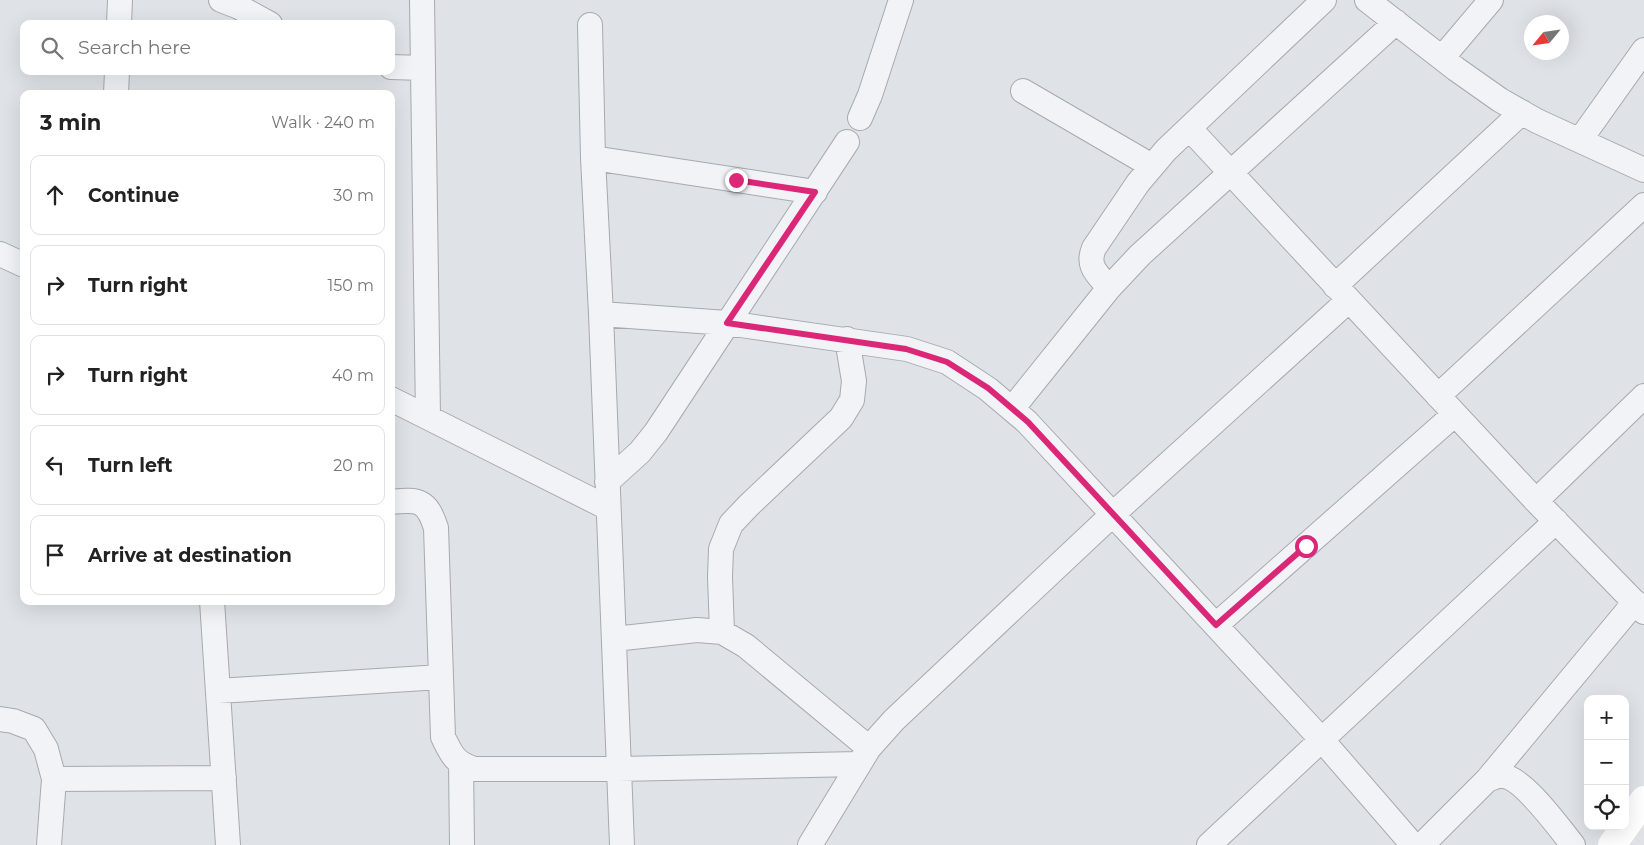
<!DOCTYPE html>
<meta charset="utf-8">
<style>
:root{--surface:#fff;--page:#f6f6f6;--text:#222;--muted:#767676;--line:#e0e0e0}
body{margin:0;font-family:Montserrat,sans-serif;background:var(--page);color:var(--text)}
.controls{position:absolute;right:15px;bottom:15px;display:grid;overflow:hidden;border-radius:10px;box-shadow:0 5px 20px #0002}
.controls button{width:45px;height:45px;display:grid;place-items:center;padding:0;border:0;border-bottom:1px solid var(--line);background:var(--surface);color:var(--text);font:25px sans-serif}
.compass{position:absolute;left:1524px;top:15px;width:45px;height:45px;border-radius:50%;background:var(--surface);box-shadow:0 5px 20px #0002;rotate:241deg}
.stop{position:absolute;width:15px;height:15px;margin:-11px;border:4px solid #db2777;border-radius:50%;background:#fff}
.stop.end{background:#db2777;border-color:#fff;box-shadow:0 1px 5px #0008}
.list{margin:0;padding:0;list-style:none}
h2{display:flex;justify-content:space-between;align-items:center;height:65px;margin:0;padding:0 20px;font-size:21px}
h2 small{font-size:16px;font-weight:400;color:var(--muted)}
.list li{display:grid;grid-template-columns:32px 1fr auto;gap:15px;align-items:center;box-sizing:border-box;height:80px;margin:0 10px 10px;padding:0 10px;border:1px solid var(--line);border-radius:10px}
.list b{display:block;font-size:19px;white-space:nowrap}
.list em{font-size:16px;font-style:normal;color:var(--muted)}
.icon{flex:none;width:28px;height:28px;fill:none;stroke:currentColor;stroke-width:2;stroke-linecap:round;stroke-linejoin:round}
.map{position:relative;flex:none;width:1644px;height:845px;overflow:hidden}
.search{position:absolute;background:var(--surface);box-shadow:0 5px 20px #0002;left:20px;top:20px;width:375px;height:55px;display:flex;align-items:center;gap:12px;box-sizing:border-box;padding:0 18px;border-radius:10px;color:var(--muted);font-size:19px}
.panel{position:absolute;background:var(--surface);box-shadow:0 5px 20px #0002;left:20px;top:90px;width:375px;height:515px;border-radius:10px}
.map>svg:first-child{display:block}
</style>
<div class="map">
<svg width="1644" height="845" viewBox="0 0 1644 845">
<rect width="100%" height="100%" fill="#dfe3e7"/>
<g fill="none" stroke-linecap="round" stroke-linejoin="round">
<defs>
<path id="street" d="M 221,0 L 239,7 L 270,24
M 422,0 L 428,417
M 1367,0 L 1456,69 L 1500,100 L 1537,121 L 1644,170
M 119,24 L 120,0
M 590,25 L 593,158 L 601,314 L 622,845
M 1442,58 L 1491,0
M 391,67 L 423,68
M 1023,91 L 1152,166
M 116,94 L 117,71
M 860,118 L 870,95 L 901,0
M 1190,129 L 1536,501 L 1644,612
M 1580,140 L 1644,50
M 593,158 L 815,192
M 0,254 L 24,265
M 1335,286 L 1522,112
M 1109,288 C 1098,274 1086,267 1094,248 L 1138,183 L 1166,150 L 1324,0
M 601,314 L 727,323 L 907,349 L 947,362 L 988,389 L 1027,422 L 1322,740 L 1413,845
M 1438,396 L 1644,205
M 391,399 L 608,508
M 1012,409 L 1109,288 L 1140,255 L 1396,22
M 607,482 L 640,452 L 656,432 L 847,142
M 1536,501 L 1644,396
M 391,502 C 419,499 427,500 436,528 L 443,737 C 452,755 454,762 474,769 L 618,769 L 859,764
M 212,601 L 228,845
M 1216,625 L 1455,414
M 722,632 L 720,577 L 721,549 L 731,524 L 748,506 L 841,418 L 852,400 L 854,381 L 847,339
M 614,639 L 697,630 L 722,632 L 746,646 L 869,748
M 218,691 L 441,677
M 0,719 L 13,721 L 34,729 L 46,749 L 54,779 L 49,845
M 461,764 L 462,845
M 54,779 L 224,778
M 1487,780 L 1635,602
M 810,845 L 869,748 L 894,720 L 1113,514 L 1349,300
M 1209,845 L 1556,521
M 1422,845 L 1487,780 C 1491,779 1497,775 1502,776 C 1522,776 1560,829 1573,845"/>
</defs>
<use href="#street" stroke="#a5aab0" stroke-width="26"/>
<use href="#street" stroke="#f2f3f6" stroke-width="24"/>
<path stroke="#fff" stroke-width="28" d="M 1612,845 L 1644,800"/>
</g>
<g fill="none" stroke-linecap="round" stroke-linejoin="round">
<path stroke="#db2777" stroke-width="6" d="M 736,180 L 815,192 L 727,323 L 906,349 L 947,362 L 988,388 L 1028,422 L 1216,625 L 1306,546"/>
</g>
</svg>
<div class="controls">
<button>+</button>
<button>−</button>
<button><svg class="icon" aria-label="locate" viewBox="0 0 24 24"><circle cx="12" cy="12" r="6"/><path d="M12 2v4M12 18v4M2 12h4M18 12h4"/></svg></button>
</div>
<svg class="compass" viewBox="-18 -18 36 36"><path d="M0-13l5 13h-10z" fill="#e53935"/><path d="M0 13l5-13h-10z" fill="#767676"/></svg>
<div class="stop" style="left:1306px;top:546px"></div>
<div class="stop end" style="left:736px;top:180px"></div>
<div class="search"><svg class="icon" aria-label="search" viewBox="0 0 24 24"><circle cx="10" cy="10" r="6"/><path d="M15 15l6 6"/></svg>Search here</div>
<section class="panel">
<h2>3 min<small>Walk · 240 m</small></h2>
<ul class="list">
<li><svg class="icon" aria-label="ahead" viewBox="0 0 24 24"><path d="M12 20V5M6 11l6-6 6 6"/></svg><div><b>Continue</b></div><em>30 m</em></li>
<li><svg class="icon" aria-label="right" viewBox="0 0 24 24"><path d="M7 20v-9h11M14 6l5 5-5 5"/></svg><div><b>Turn right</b></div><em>150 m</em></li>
<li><svg class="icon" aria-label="right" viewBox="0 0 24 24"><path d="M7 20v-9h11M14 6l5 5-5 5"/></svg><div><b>Turn right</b></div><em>40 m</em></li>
<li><svg class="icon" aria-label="left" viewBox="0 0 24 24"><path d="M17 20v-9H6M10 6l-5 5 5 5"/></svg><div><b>Turn left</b></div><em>20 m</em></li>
<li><svg class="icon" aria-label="arrive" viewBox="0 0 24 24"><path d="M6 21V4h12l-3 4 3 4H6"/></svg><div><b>Arrive at destination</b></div></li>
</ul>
</section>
</div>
